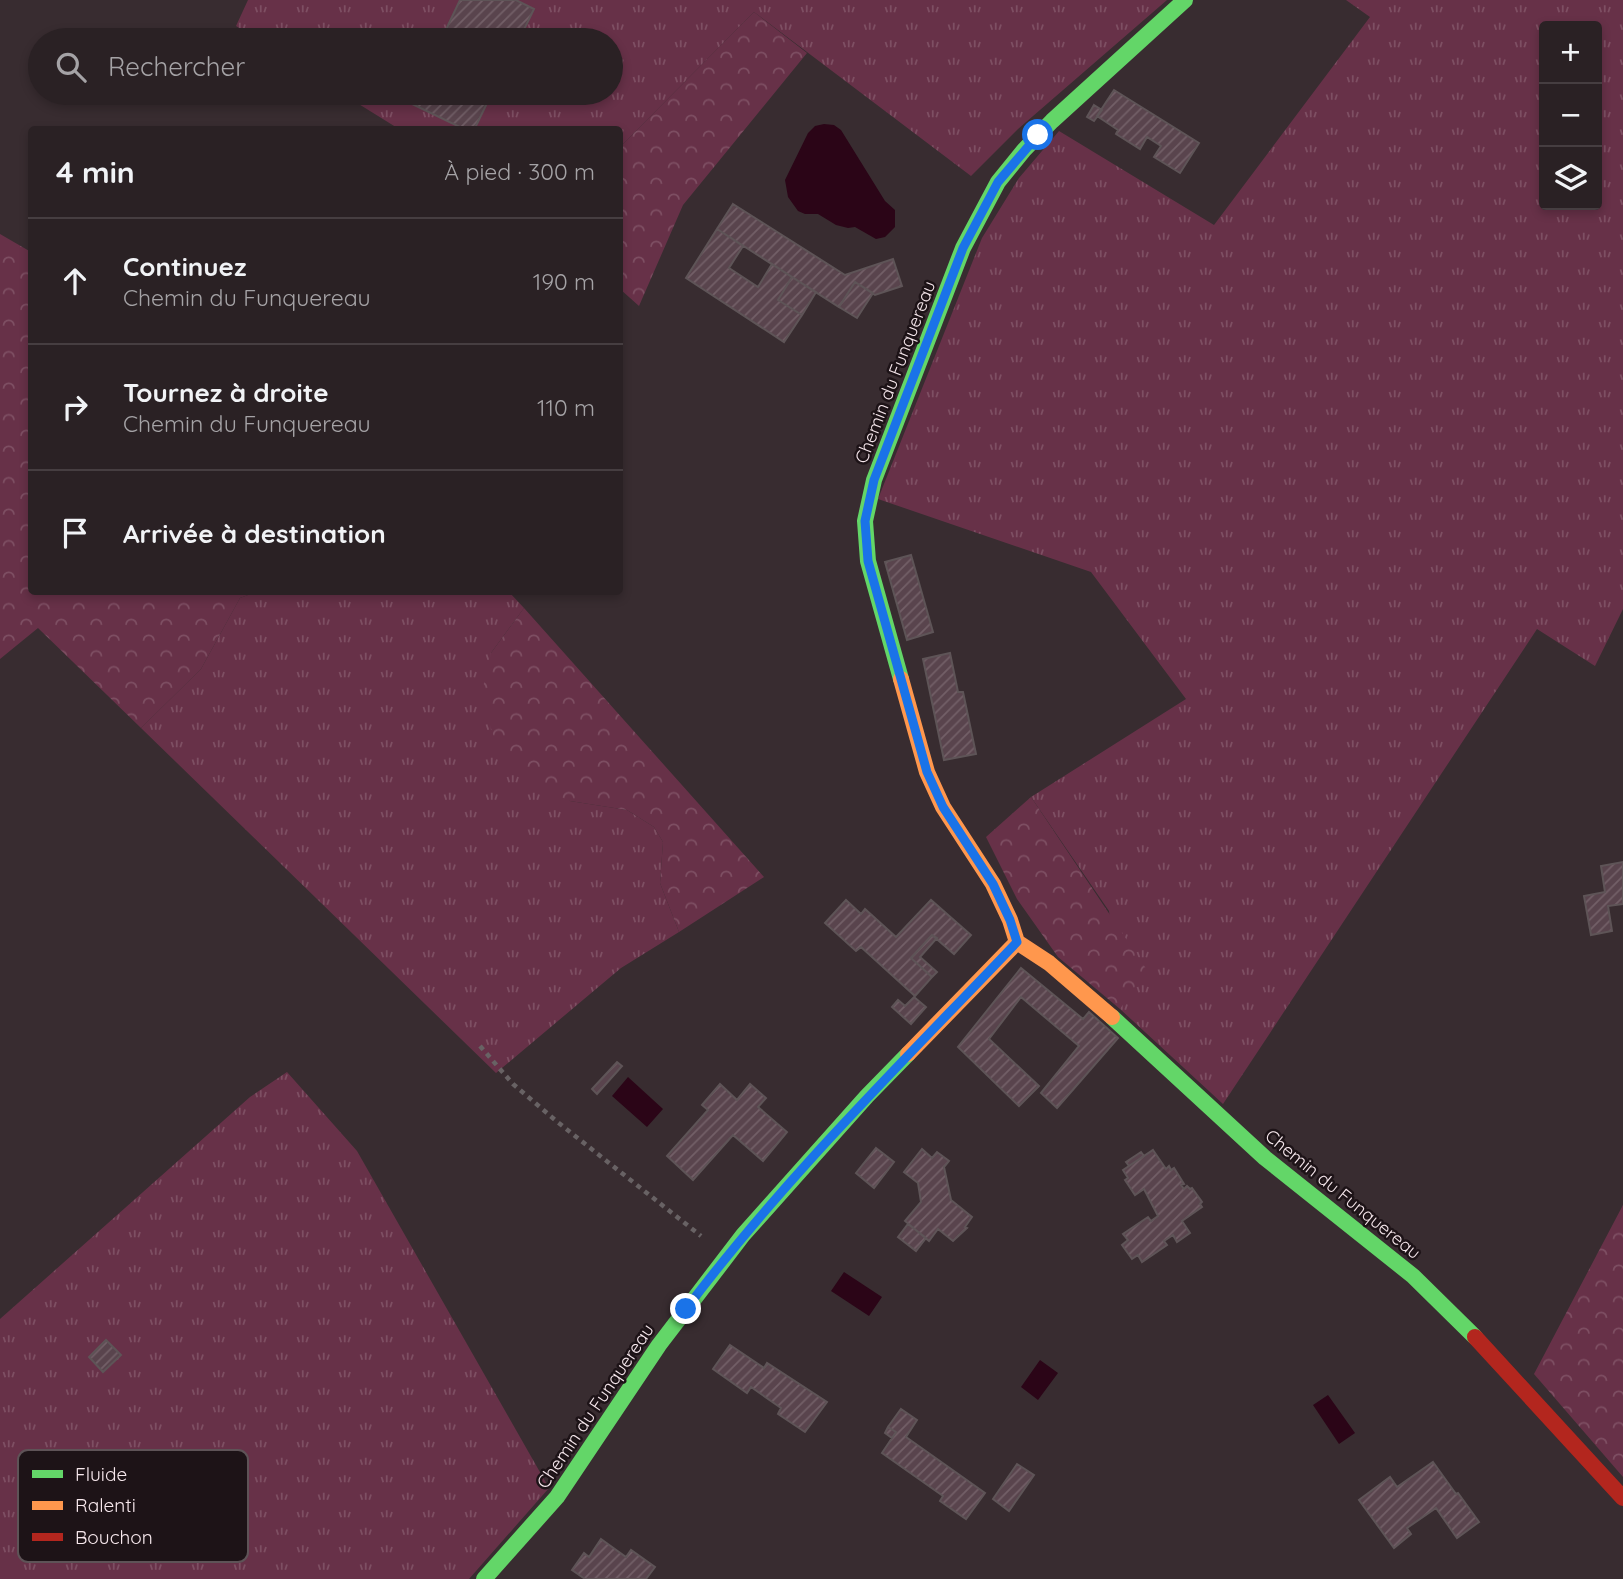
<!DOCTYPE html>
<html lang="fr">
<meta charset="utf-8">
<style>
:root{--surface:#2a2124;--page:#362e31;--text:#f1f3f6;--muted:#a5a3a6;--line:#463e41}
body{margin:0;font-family:Quicksand,sans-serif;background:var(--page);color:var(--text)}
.controls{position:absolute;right:21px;top:21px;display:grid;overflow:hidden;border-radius:7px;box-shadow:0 4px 10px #0003}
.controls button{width:63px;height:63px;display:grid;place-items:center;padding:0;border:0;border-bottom:2px solid var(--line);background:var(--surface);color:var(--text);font:35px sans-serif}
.stop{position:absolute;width:21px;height:21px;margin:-16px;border:5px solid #1a73e8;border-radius:50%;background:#fff}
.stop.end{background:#1a73e8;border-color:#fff;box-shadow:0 2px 7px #0008}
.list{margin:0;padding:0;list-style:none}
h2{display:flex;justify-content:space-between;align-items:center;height:91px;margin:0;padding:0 28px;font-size:30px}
h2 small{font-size:23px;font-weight:400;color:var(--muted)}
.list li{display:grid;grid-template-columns:46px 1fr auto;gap:21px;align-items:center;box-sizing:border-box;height:126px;padding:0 28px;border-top:2px solid var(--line)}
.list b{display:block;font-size:26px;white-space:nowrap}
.list p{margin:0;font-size:23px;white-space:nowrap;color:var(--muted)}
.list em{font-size:23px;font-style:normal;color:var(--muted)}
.icon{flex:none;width:38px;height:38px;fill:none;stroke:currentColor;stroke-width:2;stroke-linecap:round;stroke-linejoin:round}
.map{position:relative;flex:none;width:1623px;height:1579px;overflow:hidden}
.search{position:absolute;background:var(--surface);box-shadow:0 4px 10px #0003;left:28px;top:28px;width:595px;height:77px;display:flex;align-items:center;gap:18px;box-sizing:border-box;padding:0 24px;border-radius:38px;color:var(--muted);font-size:26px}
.panel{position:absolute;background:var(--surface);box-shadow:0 4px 10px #0003;left:28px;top:126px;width:595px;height:469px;border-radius:7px}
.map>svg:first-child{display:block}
</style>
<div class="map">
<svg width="1623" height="1579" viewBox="0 0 1623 1579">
<defs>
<pattern id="grass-tufts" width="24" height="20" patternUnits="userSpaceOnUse" patternTransform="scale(1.75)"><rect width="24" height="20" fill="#673148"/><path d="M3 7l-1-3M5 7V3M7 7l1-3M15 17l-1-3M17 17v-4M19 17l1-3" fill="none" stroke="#7e4f63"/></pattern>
<pattern id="forest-crowns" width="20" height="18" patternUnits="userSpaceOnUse" patternTransform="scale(1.75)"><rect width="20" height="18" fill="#673148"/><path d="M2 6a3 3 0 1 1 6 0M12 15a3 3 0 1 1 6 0" fill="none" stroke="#7e4f63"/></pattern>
<pattern id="building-hatch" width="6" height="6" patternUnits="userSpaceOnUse" patternTransform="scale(1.75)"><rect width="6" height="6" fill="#59444d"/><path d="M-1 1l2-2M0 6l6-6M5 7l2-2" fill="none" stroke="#725f67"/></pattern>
</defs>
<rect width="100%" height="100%" fill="#382c30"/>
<path fill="url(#grass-tufts)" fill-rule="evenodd" d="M 248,0 L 1167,0 L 1018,129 L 971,176 L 754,12 L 620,147 L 620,130 L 399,129 L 341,93 L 611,93 L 611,40 L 259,40 L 236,26 Z
M 1346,0 L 1623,0 L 1623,609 L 1595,666 L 1537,629 L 1223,1104 L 1120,1009 L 1109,911 L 1031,797 L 1186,699 L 1091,572 L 878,499 L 982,238 L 1019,178 L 1059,131 L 1214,225 L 1370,17 ZM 1544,26 L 1597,26 L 1597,205 L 1544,205 Z
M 256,592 L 509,592 L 524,608 L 491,653 L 570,801 L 627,810 L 654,827 L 663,842 L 660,883 L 679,932 L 621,968 L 496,1073 L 141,728 L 201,669 L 240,598 Z
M 287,1072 L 357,1151 L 549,1488 L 469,1579 L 0,1579 L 0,1319 L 250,1097 Z"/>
<path fill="url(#forest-crowns)" d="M 754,12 L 807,53 L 683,205 L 639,306 L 620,289 L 620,147 Z
M 0,234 L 31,252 L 32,592 L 256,592 L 240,598 L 201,669 L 141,728 L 38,628 L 0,659 Z
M 524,608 L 764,877 L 679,932 L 660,883 L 663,842 L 654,827 L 627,810 L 570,801 L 542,789 L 499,754 L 481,696 L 491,653 Z
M 1031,797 L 1147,970 L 1120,1009 L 1058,957 L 1017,899 L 986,837 Z
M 1623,1205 L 1623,1477 L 1534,1374 Z"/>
<path fill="#2b0517" d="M 824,124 L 834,125 L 841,130 L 885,201 L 895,210 L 895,227 L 885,237 L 876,239 L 855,227 L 848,228 L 836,225 L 818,214 L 805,214 L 798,211 L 788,197 L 785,180 L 808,133 L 815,126 Z
M 628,1077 L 663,1109 L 647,1127 L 612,1096 Z
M 844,1272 L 882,1297 L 869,1316 L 831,1291 Z
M 1040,1360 L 1058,1373 L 1038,1400 L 1021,1387 Z
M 1328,1395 L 1355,1433 L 1339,1444 L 1313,1405 Z"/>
<path fill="url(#building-hatch)" stroke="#5e5457" stroke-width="2" d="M 460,0 L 516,0 L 534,9 L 519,40 L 441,40 Z
M 1114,90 L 1199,143 L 1180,173 L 1154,157 L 1161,146 L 1147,137 L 1140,149 L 1116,134 L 1118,130 L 1097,116 Z
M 415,93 L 492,93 L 474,130 L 466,130 L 410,103 Z
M 1094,105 L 1102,110 L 1094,121 L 1087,117 Z
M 733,204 L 845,275 L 893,259 L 902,286 L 875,295 L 855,282 L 839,307 L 717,229 Z
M 717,229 L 743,246 L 729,268 L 758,287 L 772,264 L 792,277 L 778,300 L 802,315 L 784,342 L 686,278 Z
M 792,277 L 816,292 L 802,315 L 778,300 Z
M 855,282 L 873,293 L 857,318 L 839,307 Z
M 911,555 L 933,632 L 907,640 L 885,562 Z
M 950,653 L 958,692 L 963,692 L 976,754 L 944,760 L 923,659 Z
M 1623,862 L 1623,904 L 1608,906 L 1612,931 L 1591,935 L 1584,896 L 1605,892 L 1601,866 Z
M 846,900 L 861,914 L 865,909 L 896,937 L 931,900 L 971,935 L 954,954 L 932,935 L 911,958 L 932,977 L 915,996 L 861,947 L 856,951 L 825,923 Z
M 932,935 L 937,938 L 920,957 L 937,972 L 932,977 L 911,958 Z
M 1021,968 L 1083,1019 L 1089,1012 L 1118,1038 L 1057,1108 L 1041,1093 L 1079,1046 L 1021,997 L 989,1039 L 1039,1086 L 1019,1106 L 958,1047 Z
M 914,997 L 926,1007 L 911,1024 L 892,1007 L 898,1000 L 905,1006 Z
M 617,1062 L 622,1066 L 597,1094 L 592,1089 Z
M 720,1084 L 737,1100 L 750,1084 L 766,1098 L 758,1107 L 787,1132 L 763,1161 L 733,1135 L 693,1180 L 667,1156 L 708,1110 L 702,1105 Z
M 876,1148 L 894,1162 L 874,1188 L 856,1173 Z
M 922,1149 L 932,1158 L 937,1152 L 949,1161 L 944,1167 L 951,1200 L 972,1217 L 965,1227 L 967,1228 L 953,1241 L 938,1229 L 929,1241 L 905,1221 L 921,1202 L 918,1183 L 904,1172 Z
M 1153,1150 L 1166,1169 L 1169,1166 L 1171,1170 L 1174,1168 L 1184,1184 L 1181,1185 L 1184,1189 L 1187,1186 L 1190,1189 L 1192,1188 L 1202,1202 L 1200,1204 L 1202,1207 L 1182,1221 L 1190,1233 L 1177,1242 L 1173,1235 L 1164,1241 L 1167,1245 L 1142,1262 L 1138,1255 L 1132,1259 L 1122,1245 L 1128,1240 L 1123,1234 L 1148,1217 L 1151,1221 L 1158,1216 L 1144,1189 L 1135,1195 L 1125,1180 L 1128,1178 L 1123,1170 Z
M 1141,1152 L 1144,1156 L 1129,1166 L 1126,1162 Z
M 908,1224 L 926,1238 L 916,1251 L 898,1237 Z
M 106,1340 L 121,1355 L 103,1372 L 89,1357 Z
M 730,1345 L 764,1368 L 767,1363 L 827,1402 L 805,1432 L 778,1414 L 781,1408 L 751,1387 L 747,1393 L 713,1369 Z
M 901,1409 L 917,1420 L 906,1437 L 985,1493 L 966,1519 L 940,1501 L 943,1496 L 882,1453 L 896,1432 L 888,1427 Z
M 888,1427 L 896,1432 L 892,1438 L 885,1433 Z
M 1433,1462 L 1456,1494 L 1458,1493 L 1479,1522 L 1457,1538 L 1436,1508 L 1407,1528 L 1411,1534 L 1394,1548 L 1359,1500 L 1390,1477 L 1397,1487 Z
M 1017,1464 L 1034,1475 L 1009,1511 L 993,1499 Z
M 601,1539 L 626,1557 L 631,1550 L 655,1567 L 646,1579 L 585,1579 L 572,1570 L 584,1553 L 589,1557 Z"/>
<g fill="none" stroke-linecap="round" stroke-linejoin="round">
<path stroke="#686264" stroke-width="4.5" stroke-dasharray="5 5" stroke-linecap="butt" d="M 480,1046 L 513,1084 L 555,1120 L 701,1236"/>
<path stroke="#63d668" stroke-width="16" d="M 901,679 L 868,561 L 865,521 L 874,480 L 963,248 L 998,182 L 1024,150 L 1052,121 L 1185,0
M 1112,1017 L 1265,1158 L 1413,1276 L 1475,1337
M 484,1579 L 557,1497 L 659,1345 L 743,1235 L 867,1096 L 908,1054"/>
<path stroke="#ff974d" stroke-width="16" d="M 901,679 L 927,772 L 943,807 L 993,884 L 1010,920 L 1017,942 L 1049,963 L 1112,1017
M 908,1054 L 1017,942"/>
<path stroke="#b3261e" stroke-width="16" d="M 1475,1337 L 1623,1498"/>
</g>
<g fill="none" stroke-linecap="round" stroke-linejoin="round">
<path stroke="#1a73e8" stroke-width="9" d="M 686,1309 C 786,1176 903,1062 1017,942 L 1010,920 L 993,884 L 943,807 L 927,772 L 868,561 L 865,521 L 874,480 L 963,248 L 998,182 L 1038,135"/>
</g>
<g text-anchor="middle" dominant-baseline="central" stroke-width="5" stroke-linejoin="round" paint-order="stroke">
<g font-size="18" fill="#f7e8ed" stroke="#1d1317">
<text transform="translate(895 372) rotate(-69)">Chemin du Funquereau</text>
<text transform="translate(1343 1194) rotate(39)">Chemin du Funquereau</text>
<text transform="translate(595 1406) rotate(-56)">Chemin du Funquereau</text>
</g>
</g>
<rect x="18" y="1450" width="230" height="112" rx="10" fill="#1d1317" stroke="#5e5357" stroke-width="2"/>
<rect x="32" y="1470" width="31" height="8" fill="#63d668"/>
<rect x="32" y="1501" width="31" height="9" fill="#ff974d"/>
<rect x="32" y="1533" width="31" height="8" fill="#b3261e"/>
<g font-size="19" fill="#f7e8ed">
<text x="75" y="1481">Fluide</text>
<text x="75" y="1512">Ralenti</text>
<text x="75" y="1544">Bouchon</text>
</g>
</svg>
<div class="controls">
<button>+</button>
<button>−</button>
<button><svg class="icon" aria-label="layers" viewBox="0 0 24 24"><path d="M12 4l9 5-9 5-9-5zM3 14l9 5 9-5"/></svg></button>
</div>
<div class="stop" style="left:1038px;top:135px"></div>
<div class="stop end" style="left:686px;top:1309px"></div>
<div class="search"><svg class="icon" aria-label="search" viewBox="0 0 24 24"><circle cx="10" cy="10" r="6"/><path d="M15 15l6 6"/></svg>Rechercher</div>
<section class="panel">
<h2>4 min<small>À pied · 300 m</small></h2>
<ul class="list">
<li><svg class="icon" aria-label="ahead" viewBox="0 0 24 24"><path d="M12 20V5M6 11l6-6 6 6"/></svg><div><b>Continuez</b><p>Chemin du Funquereau</p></div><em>190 m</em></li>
<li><svg class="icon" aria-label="right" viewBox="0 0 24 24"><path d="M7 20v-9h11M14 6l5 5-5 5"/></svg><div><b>Tournez à droite</b><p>Chemin du Funquereau</p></div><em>110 m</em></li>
<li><svg class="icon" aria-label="arrive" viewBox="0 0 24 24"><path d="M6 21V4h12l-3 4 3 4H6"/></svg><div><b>Arrivée à destination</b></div></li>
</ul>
</section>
</div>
